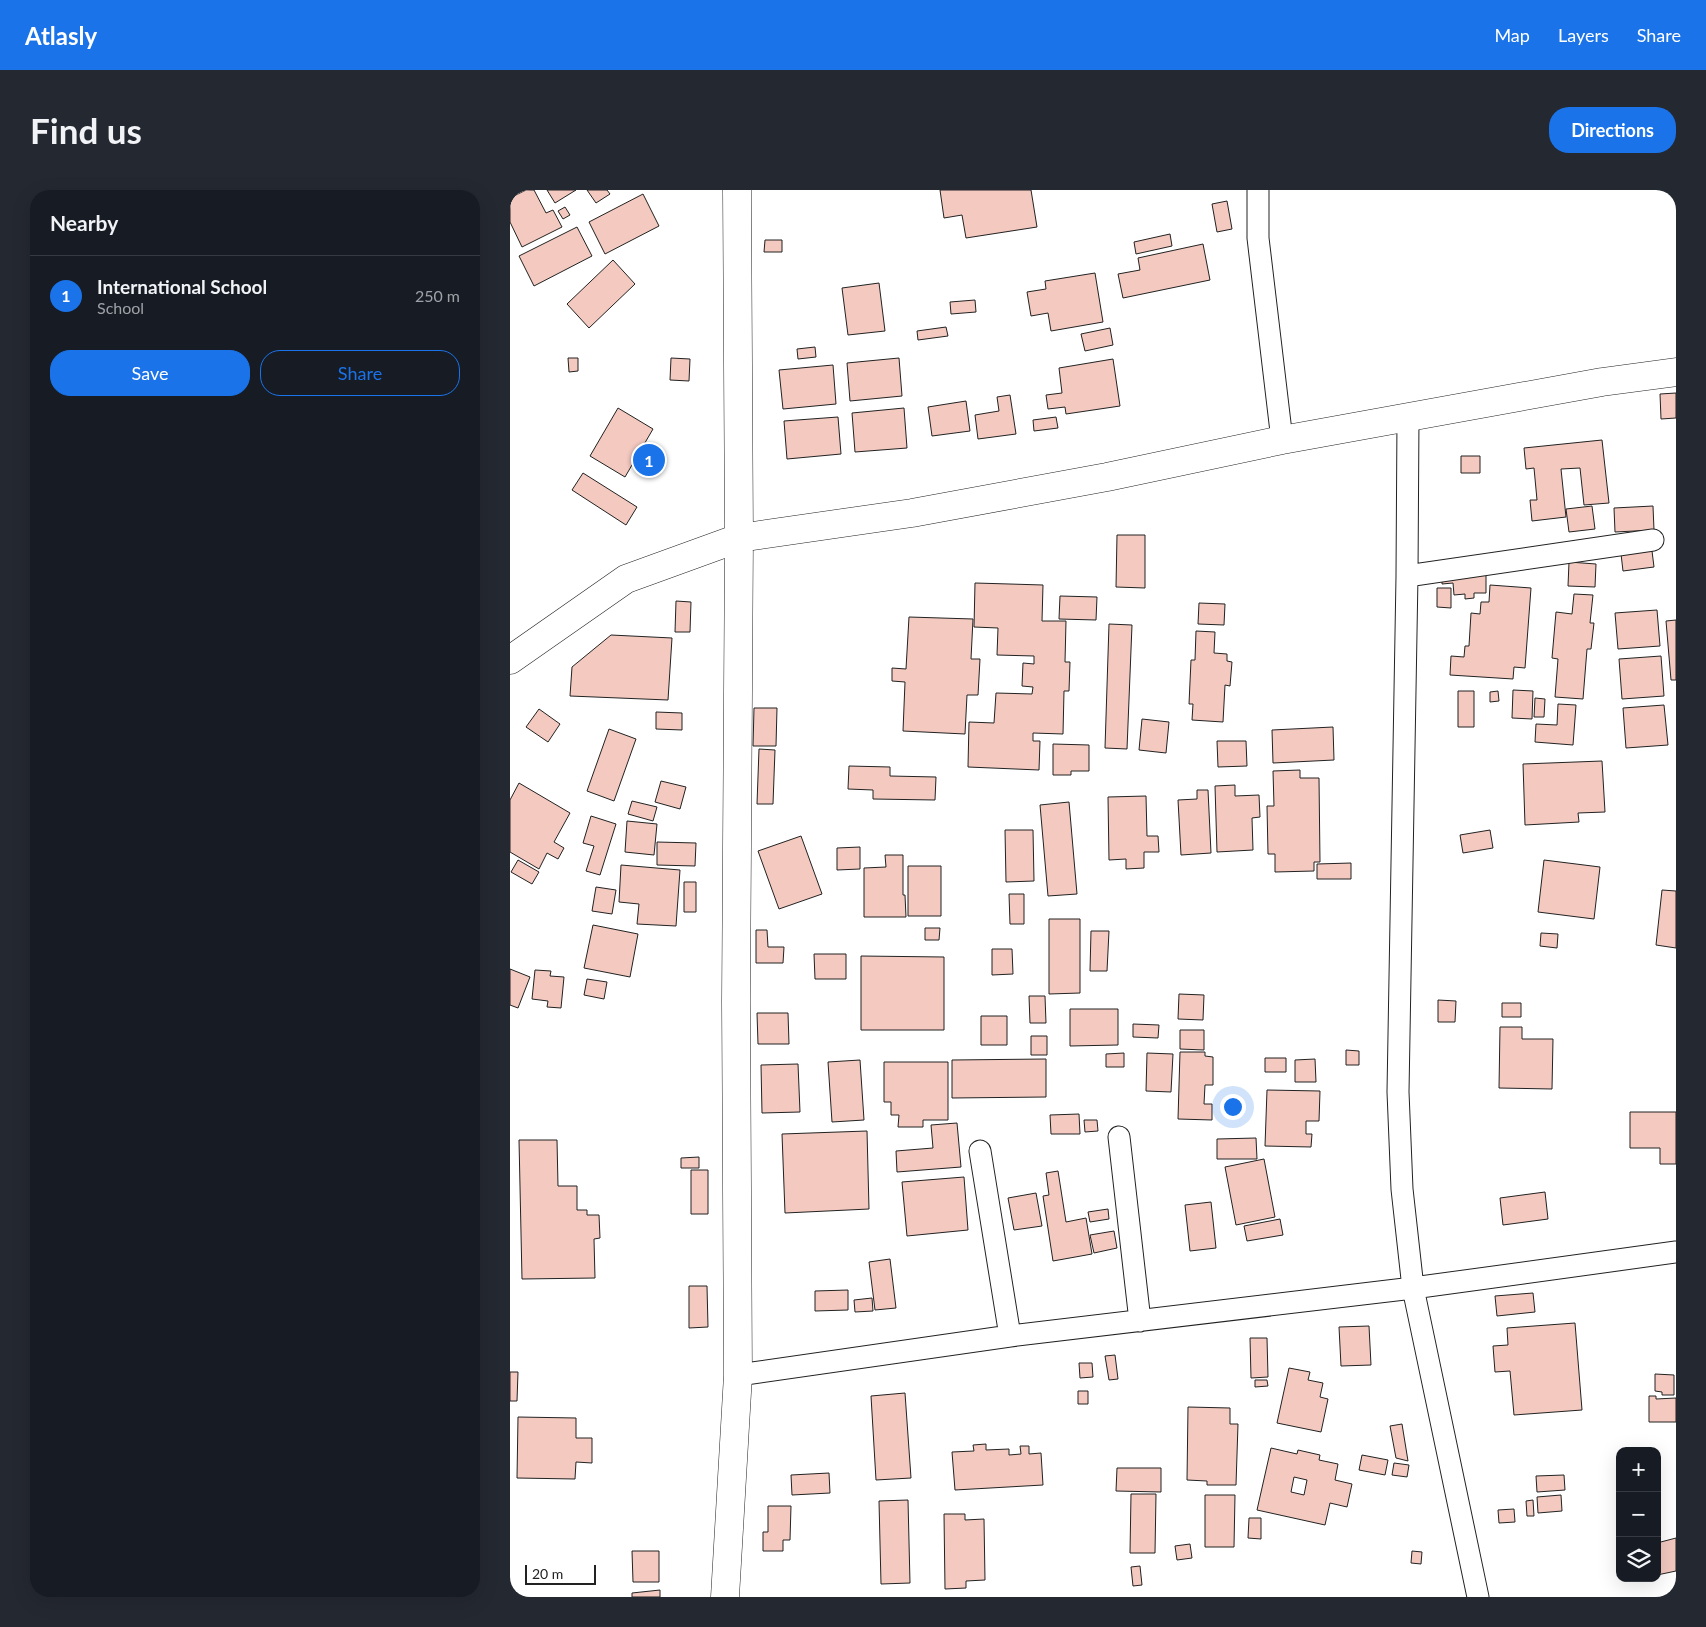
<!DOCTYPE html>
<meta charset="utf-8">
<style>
:root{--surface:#171b24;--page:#242831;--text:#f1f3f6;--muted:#9ea1a6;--line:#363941;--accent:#1a73e8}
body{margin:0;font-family:Lato,sans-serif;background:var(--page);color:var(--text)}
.controls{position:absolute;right:15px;bottom:15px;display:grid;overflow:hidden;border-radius:10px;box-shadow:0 5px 20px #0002}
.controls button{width:45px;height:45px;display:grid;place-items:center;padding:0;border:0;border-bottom:1px solid var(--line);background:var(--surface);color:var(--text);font:25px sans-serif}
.scale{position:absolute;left:15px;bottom:12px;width:71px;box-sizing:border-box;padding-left:5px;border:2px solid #222;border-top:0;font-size:14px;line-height:18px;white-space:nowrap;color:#222;-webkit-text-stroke:4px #fff;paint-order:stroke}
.you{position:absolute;left:722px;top:916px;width:18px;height:18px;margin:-12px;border:4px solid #fff;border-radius:50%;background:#1a73e8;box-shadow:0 0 0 8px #1a73e833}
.badge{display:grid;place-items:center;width:32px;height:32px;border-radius:50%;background:var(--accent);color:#fff;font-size:16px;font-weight:700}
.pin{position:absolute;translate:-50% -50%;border:2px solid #fff;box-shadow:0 1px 5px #0006}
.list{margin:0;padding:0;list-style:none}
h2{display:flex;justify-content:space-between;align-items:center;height:65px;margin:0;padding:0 20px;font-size:21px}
h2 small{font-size:16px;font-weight:400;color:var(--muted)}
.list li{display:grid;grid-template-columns:32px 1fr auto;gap:15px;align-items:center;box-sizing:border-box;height:80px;padding:0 20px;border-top:1px solid var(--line)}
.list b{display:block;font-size:19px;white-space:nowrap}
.list p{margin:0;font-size:16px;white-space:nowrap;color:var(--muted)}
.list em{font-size:16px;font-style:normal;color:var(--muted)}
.actions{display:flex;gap:10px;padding:15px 20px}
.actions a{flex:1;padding:11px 0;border:1px solid var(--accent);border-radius:20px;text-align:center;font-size:18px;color:var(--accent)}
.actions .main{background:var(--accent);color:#fff}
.icon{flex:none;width:28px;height:28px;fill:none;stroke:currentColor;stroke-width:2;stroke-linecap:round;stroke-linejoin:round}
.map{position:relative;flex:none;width:1166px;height:1407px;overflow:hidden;border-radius:20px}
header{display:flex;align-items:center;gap:30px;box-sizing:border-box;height:70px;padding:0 25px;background:var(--accent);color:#fff}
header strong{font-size:24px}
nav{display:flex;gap:28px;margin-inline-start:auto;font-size:18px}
.intro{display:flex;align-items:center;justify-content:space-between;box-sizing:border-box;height:120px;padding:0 30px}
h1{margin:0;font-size:35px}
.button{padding:12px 22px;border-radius:20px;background:var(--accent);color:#fff;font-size:18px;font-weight:700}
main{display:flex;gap:30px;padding:0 30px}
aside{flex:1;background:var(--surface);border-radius:20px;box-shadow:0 5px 20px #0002}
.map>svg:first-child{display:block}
</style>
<header>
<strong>Atlasly</strong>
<nav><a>Map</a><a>Layers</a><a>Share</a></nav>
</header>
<div class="intro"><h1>Find us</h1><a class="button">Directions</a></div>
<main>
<aside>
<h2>Nearby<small></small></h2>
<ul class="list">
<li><span class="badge">1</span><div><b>International School</b><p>School</p></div><em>250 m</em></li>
</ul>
<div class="actions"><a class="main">Save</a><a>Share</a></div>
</aside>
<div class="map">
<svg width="1166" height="1407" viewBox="0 0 1166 1407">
<rect width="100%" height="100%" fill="#fff"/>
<path fill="#f3c9c0" stroke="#222" fill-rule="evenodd" d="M 16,0 L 24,0 L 36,23 L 43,20 L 52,37 L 12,57 L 0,32 L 0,8 Z
M 37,0 L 66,0 L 45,13 Z
M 77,0 L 97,0 L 100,4 L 86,13 Z
M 430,0 L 521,0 L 527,37 L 456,48 L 452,25 L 434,28 Z
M 133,4 L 149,36 L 95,64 L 79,32 Z
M 717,11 L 722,39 L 707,42 L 702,14 Z
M 55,17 L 60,25 L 53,29 L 48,21 Z
M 67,37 L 82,66 L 24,96 L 9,66 Z
M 660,44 L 662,56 L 626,64 L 624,52 Z
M 255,50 L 272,50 L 272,62 L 254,62 Z
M 693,54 L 700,90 L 613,108 L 608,84 L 630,80 L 628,68 Z
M 103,70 L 125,94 L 79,138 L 57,114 Z
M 585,83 L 593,132 L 541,141 L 538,123 L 521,126 L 517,102 L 536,99 L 535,91 Z
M 369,93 L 375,141 L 338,145 L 332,98 Z
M 465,110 L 466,122 L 441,124 L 440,112 Z
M 436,137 L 438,146 L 408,150 L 407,141 Z
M 600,138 L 603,155 L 575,161 L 571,144 Z
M 305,157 L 306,167 L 288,169 L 287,159 Z
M 58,168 L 68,168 L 68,181 L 59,182 Z
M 161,168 L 180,169 L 179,191 L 160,190 Z
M 389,168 L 392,206 L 340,211 L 337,173 Z
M 603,169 L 610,216 L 556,224 L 555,217 L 538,219 L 536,205 L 552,203 L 549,178 Z
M 323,175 L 326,214 L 273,219 L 269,180 Z
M 1166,203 L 1166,228 L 1151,229 L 1150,204 Z
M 500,205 L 506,244 L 468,249 L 465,225 L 489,221 L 487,207 Z
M 456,211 L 460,241 L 422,246 L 418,217 Z
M 108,218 L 143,239 L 115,287 L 80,266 Z
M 394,218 L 397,258 L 345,262 L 342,223 Z
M 328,227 L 331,264 L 277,269 L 274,231 Z
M 546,227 L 548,238 L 524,241 L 523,230 Z
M 1092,250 L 1099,313 L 1074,315 L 1070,278 L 1051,279 L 1056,327 L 1022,331 L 1020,310 L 1027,310 L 1024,278 L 1016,279 L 1014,258 Z
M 951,266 L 970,266 L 970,283 L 951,283 Z
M 73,283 L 127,317 L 116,335 L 62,300 Z
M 1082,316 L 1085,339 L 1059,342 L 1056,319 Z
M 1143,316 L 1144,340 L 1105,342 L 1104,318 Z
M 607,345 L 635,345 L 635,398 L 606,397 Z
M 1142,361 L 1144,377 L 1113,381 L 1111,364 Z
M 1059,372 L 1086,374 L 1085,397 L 1058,396 Z
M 976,383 L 976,403 L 964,403 L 964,408 L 955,409 L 955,404 L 944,405 L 943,393 L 932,394 L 932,384 Z
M 465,393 L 533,395 L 532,431 L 556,431 L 555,472 L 560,472 L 559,501 L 554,501 L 553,544 L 523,543 L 523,551 L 530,551 L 529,580 L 458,577 L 459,532 L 484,533 L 486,503 L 522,504 L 523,497 L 512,496 L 513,473 L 524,474 L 524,466 L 487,465 L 488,438 L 464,437 Z
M 980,395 L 1021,398 L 1015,478 L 1004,477 L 1003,489 L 940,485 L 941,466 L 954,467 L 955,456 L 959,456 L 961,423 L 970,424 L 971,412 L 979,412 Z
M 927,398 L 941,398 L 941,418 L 927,417 Z
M 1064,404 L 1083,405 L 1080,433 L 1084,433 L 1081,459 L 1077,459 L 1073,509 L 1045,507 L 1048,469 L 1042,468 L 1046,422 L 1062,424 Z
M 550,406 L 587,407 L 586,430 L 549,429 Z
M 166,411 L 181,412 L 180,442 L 165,442 Z
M 689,413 L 715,414 L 714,435 L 688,434 Z
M 1147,420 L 1150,456 L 1108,459 L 1105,423 Z
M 399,427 L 463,429 L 461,469 L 470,469 L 468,505 L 457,505 L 455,544 L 393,541 L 395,492 L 382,491 L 382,478 L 396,479 Z
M 1166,430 L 1166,490 L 1161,490 L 1156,431 Z
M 599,434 L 622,435 L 617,559 L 595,558 Z
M 686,441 L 705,442 L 704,463 L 717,464 L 717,471 L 722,472 L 720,496 L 715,495 L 713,532 L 682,530 L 683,514 L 679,514 L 681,470 L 685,470 Z
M 101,445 L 162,448 L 158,510 L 60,506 L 62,477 Z
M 1151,466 L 1154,506 L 1112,509 L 1109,469 Z
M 1003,500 L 1023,501 L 1022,529 L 1002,528 Z
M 948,501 L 964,501 L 964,537 L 948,537 Z
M 988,501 L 989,511 L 980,512 L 980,502 Z
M 1025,508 L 1035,509 L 1034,527 L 1024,527 Z
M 1048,514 L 1066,515 L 1063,555 L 1025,552 L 1026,534 L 1047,535 Z
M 1154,515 L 1158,555 L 1116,558 L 1113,518 Z
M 244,518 L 267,518 L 266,556 L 243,556 Z
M 29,519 L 50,534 L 38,552 L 16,537 Z
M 146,522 L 172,523 L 172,540 L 146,539 Z
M 632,529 L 659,532 L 656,563 L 629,560 Z
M 823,537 L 824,570 L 763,573 L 762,540 Z
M 99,539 L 126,549 L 104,611 L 77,601 Z
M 707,551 L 736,551 L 737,576 L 708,577 Z
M 543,554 L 579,555 L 579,581 L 561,581 L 561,585 L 543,585 Z
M 249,559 L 265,560 L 263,614 L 247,614 Z
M 1092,571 L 1095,622 L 1068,623 L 1069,632 L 1015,635 L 1013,574 Z
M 339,576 L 380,577 L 380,586 L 426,587 L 425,610 L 363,609 L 363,600 L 338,599 Z
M 790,580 L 790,588 L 809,588 L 810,672 L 804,672 L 804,681 L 765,682 L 765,664 L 758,664 L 757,616 L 764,616 L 763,581 Z
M 151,591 L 176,597 L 170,619 L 145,612 Z
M 9,593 L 60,623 L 44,652 L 54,658 L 48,669 L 37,663 L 29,679 L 0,662 L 0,610 Z
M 725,595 L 725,606 L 749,605 L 750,627 L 742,628 L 743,660 L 707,662 L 705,596 Z
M 687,600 L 698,600 L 701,663 L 671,665 L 668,610 L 687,609 Z
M 636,606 L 637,646 L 648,646 L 649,662 L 634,662 L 634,678 L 616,679 L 616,669 L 599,670 L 598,607 Z
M 122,611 L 147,617 L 143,631 L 118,624 Z
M 559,612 L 567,704 L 538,706 L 530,615 Z
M 81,626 L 106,634 L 90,685 L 76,681 L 84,656 L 73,653 Z
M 117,631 L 147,634 L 144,665 L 115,662 Z
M 495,640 L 523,640 L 524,691 L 496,692 Z
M 980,640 L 983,658 L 953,663 L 950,645 Z
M 291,646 L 312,704 L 269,719 L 248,661 Z
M 147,652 L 186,653 L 185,676 L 147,675 Z
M 350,657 L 350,679 L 327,680 L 327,658 Z
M 375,665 L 393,665 L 393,705 L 395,705 L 396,727 L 354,727 L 354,678 L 376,677 Z
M 8,670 L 29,682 L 22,694 L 1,682 Z
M 1034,670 L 1090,677 L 1084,729 L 1028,722 Z
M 841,673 L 841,689 L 807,689 L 807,674 Z
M 111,675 L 170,680 L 166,736 L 127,734 L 129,714 L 109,712 Z
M 398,676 L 431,676 L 431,726 L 398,726 Z
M 174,692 L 186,692 L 186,722 L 174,722 Z
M 86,697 L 106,700 L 102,724 L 82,721 Z
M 1152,700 L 1166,701 L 1166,758 L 1146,755 Z
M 499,704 L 514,704 L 514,734 L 500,734 Z
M 539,729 L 570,729 L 570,803 L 539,804 Z
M 83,735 L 128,744 L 120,787 L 74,778 Z
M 415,738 L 430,738 L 429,750 L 415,750 Z
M 246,740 L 257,740 L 258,757 L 274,757 L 273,773 L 246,773 Z
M 581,741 L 599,741 L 597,781 L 580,781 Z
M 1031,743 L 1048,744 L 1047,758 L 1030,756 Z
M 482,759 L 502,759 L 503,784 L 482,785 Z
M 304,764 L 336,764 L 336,789 L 305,789 Z
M 351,766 L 434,767 L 434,840 L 351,840 Z
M 0,779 L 20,787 L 8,818 L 0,815 Z
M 25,780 L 41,781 L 40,786 L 54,787 L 51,818 L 37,817 L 38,811 L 22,809 Z
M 77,789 L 97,792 L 94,809 L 74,805 Z
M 669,804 L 694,805 L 693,830 L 668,829 Z
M 519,806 L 535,806 L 536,833 L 520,833 Z
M 928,810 L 946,811 L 945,832 L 928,832 Z
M 992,813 L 1011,813 L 1011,827 L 992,827 Z
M 560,819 L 608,819 L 608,855 L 560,856 Z
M 247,823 L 278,823 L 279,854 L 248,854 Z
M 471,826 L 497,826 L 497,855 L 471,855 Z
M 623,834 L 649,835 L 648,848 L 623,847 Z
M 990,837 L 1012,837 L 1012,849 L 1043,849 L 1042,899 L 989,898 Z
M 670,840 L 694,840 L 694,860 L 670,859 Z
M 521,846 L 537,846 L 537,865 L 521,865 Z
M 836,860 L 849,861 L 849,875 L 836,875 Z
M 670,862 L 695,862 L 695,866 L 703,867 L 703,895 L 695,895 L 694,914 L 702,914 L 702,930 L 668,929 Z
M 614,863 L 614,877 L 596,877 L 596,864 Z
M 637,863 L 663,864 L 661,902 L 636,901 Z
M 755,868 L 776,868 L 776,882 L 755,882 Z
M 536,869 L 536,907 L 442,908 L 442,870 Z
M 805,869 L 806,892 L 785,892 L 785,870 Z
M 350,870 L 354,930 L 322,932 L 318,872 Z
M 374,872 L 438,872 L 438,930 L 413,930 L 413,937 L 388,937 L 389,925 L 381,925 L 381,912 L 374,912 Z
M 288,874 L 290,922 L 252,923 L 251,875 Z
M 757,900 L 810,901 L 809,931 L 796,931 L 796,944 L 802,944 L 801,957 L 755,956 Z
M 1120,922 L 1166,922 L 1166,974 L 1150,974 L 1150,958 L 1120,958 Z
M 569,924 L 570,944 L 541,944 L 540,925 Z
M 574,930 L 587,930 L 588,941 L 575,942 Z
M 447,933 L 451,977 L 387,982 L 386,961 L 423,958 L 421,935 Z
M 357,941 L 359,1019 L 275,1023 L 272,944 Z
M 746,948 L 747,969 L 707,969 L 707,949 Z
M 9,950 L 47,950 L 48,996 L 67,996 L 67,1020 L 77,1020 L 77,1025 L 89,1025 L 90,1048 L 84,1049 L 85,1088 L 12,1089 Z
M 189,967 L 189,978 L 171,978 L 171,968 Z
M 754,969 L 765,1027 L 726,1035 L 715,977 Z
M 181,980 L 198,980 L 198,1024 L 181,1024 Z
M 548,981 L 556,1032 L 576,1028 L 582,1064 L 543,1071 L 533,1006 L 539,1005 L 536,983 Z
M 454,987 L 458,1040 L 397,1046 L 392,992 Z
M 1035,1002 L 1038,1029 L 993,1035 L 990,1008 Z
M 526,1003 L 532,1036 L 504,1040 L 498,1008 Z
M 701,1012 L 706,1058 L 680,1061 L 675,1015 Z
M 598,1019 L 599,1029 L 580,1032 L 578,1022 Z
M 770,1029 L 773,1045 L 737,1051 L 734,1036 Z
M 604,1041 L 607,1058 L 584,1063 L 580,1045 Z
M 380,1069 L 386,1118 L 365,1120 L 359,1072 Z
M 179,1096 L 197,1096 L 198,1137 L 179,1138 Z
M 338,1100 L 338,1120 L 305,1121 L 305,1101 Z
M 1023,1103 L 1025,1122 L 987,1126 L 985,1106 Z
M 362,1108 L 363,1121 L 345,1122 L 344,1110 Z
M 1065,1133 L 1072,1220 L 1004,1225 L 1000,1181 L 985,1182 L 983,1156 L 998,1155 L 997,1138 Z
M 859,1136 L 861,1175 L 831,1176 L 829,1137 Z
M 740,1148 L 757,1148 L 758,1187 L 741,1188 Z
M 605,1165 L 608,1189 L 599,1190 L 595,1166 Z
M 569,1173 L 582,1173 L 583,1187 L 570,1188 Z
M 779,1178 L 800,1182 L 798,1190 L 813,1193 L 810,1207 L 818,1209 L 811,1242 L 767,1233 Z
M 0,1182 L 8,1182 L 7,1211 L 0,1211 Z
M 1145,1184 L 1164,1185 L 1164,1205 L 1152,1205 L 1152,1202 L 1145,1201 Z
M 745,1190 L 757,1190 L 758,1196 L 745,1197 Z
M 568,1201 L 578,1201 L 578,1214 L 568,1214 Z
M 395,1203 L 401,1288 L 366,1290 L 361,1206 Z
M 1139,1206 L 1146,1206 L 1146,1209 L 1166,1208 L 1166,1232 L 1139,1232 Z
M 678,1217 L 720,1218 L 720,1234 L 728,1234 L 726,1295 L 697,1295 L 697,1291 L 677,1290 Z
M 8,1227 L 66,1228 L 66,1248 L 82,1248 L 82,1273 L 66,1272 L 65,1289 L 7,1288 Z
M 892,1234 L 898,1271 L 886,1268 L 880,1236 Z
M 476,1254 L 476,1260 L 499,1259 L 499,1265 L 511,1264 L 510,1256 L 519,1256 L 519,1264 L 531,1263 L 533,1295 L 445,1300 L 442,1262 L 464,1261 L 463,1255 Z
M 761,1258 L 787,1264 L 788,1260 L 810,1265 L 809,1270 L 828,1274 L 825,1290 L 842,1294 L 837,1317 L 820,1313 L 815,1335 L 747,1320 ZM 784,1287 L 797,1290 L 794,1305 L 781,1302 Z
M 852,1265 L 878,1270 L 875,1285 L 849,1280 Z
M 884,1273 L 899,1275 L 897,1287 L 882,1285 Z
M 607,1278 L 651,1278 L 651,1302 L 606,1301 Z
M 319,1283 L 320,1303 L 282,1305 L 281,1285 Z
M 1054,1285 L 1055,1300 L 1027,1302 L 1026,1286 Z
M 621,1304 L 646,1304 L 645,1363 L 620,1363 Z
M 695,1305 L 725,1305 L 724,1357 L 695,1357 Z
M 1051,1305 L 1052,1321 L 1028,1323 L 1027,1307 Z
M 398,1310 L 400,1393 L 371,1394 L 369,1311 Z
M 1023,1310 L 1024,1326 L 1017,1326 L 1016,1311 Z
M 258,1316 L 281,1316 L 280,1350 L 273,1350 L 273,1361 L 253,1361 L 253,1342 L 258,1342 Z
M 1004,1319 L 1005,1332 L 989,1333 L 988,1320 Z
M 434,1324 L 455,1324 L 455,1330 L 474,1329 L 475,1390 L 456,1391 L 456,1398 L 435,1399 Z
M 739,1328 L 751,1328 L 751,1349 L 738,1348 Z
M 1166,1348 L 1166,1381 L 1147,1385 L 1147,1353 Z
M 680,1354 L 682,1368 L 667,1370 L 665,1356 Z
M 122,1361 L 149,1361 L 149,1392 L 123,1392 Z
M 902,1361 L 912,1362 L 911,1374 L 901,1373 Z
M 630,1376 L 632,1395 L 623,1396 L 621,1377 Z
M 150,1400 L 150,1407 L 122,1407 L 122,1403 Z"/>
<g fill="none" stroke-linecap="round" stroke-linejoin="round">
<defs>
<path id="street" d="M 748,0 L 748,48 L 772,250
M 898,227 L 897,386 L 888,902 L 892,999 L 903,1098 L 968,1407
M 897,386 L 1143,350
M 609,947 L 630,1131
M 470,961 L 500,1146
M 228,1185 L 500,1146 L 903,1098 L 1166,1062"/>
<path id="secondary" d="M 0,470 L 116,389 L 229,348 L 402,323 L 597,287 L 772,250 L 1092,192 L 1166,182
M 215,1407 L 228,1185 L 226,811 L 229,348 L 227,0"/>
</defs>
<use href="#street" stroke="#222" stroke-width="23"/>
<use href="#secondary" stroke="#222" stroke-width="29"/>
<use href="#street" stroke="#fff" stroke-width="21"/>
<use href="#secondary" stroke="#fff" stroke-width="28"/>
</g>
</svg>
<div class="controls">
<button>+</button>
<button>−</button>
<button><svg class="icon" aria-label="layers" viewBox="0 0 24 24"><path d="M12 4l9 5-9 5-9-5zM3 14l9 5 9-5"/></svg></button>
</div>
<div class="scale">20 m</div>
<div class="you"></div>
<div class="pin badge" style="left:139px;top:270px">1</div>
</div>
</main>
